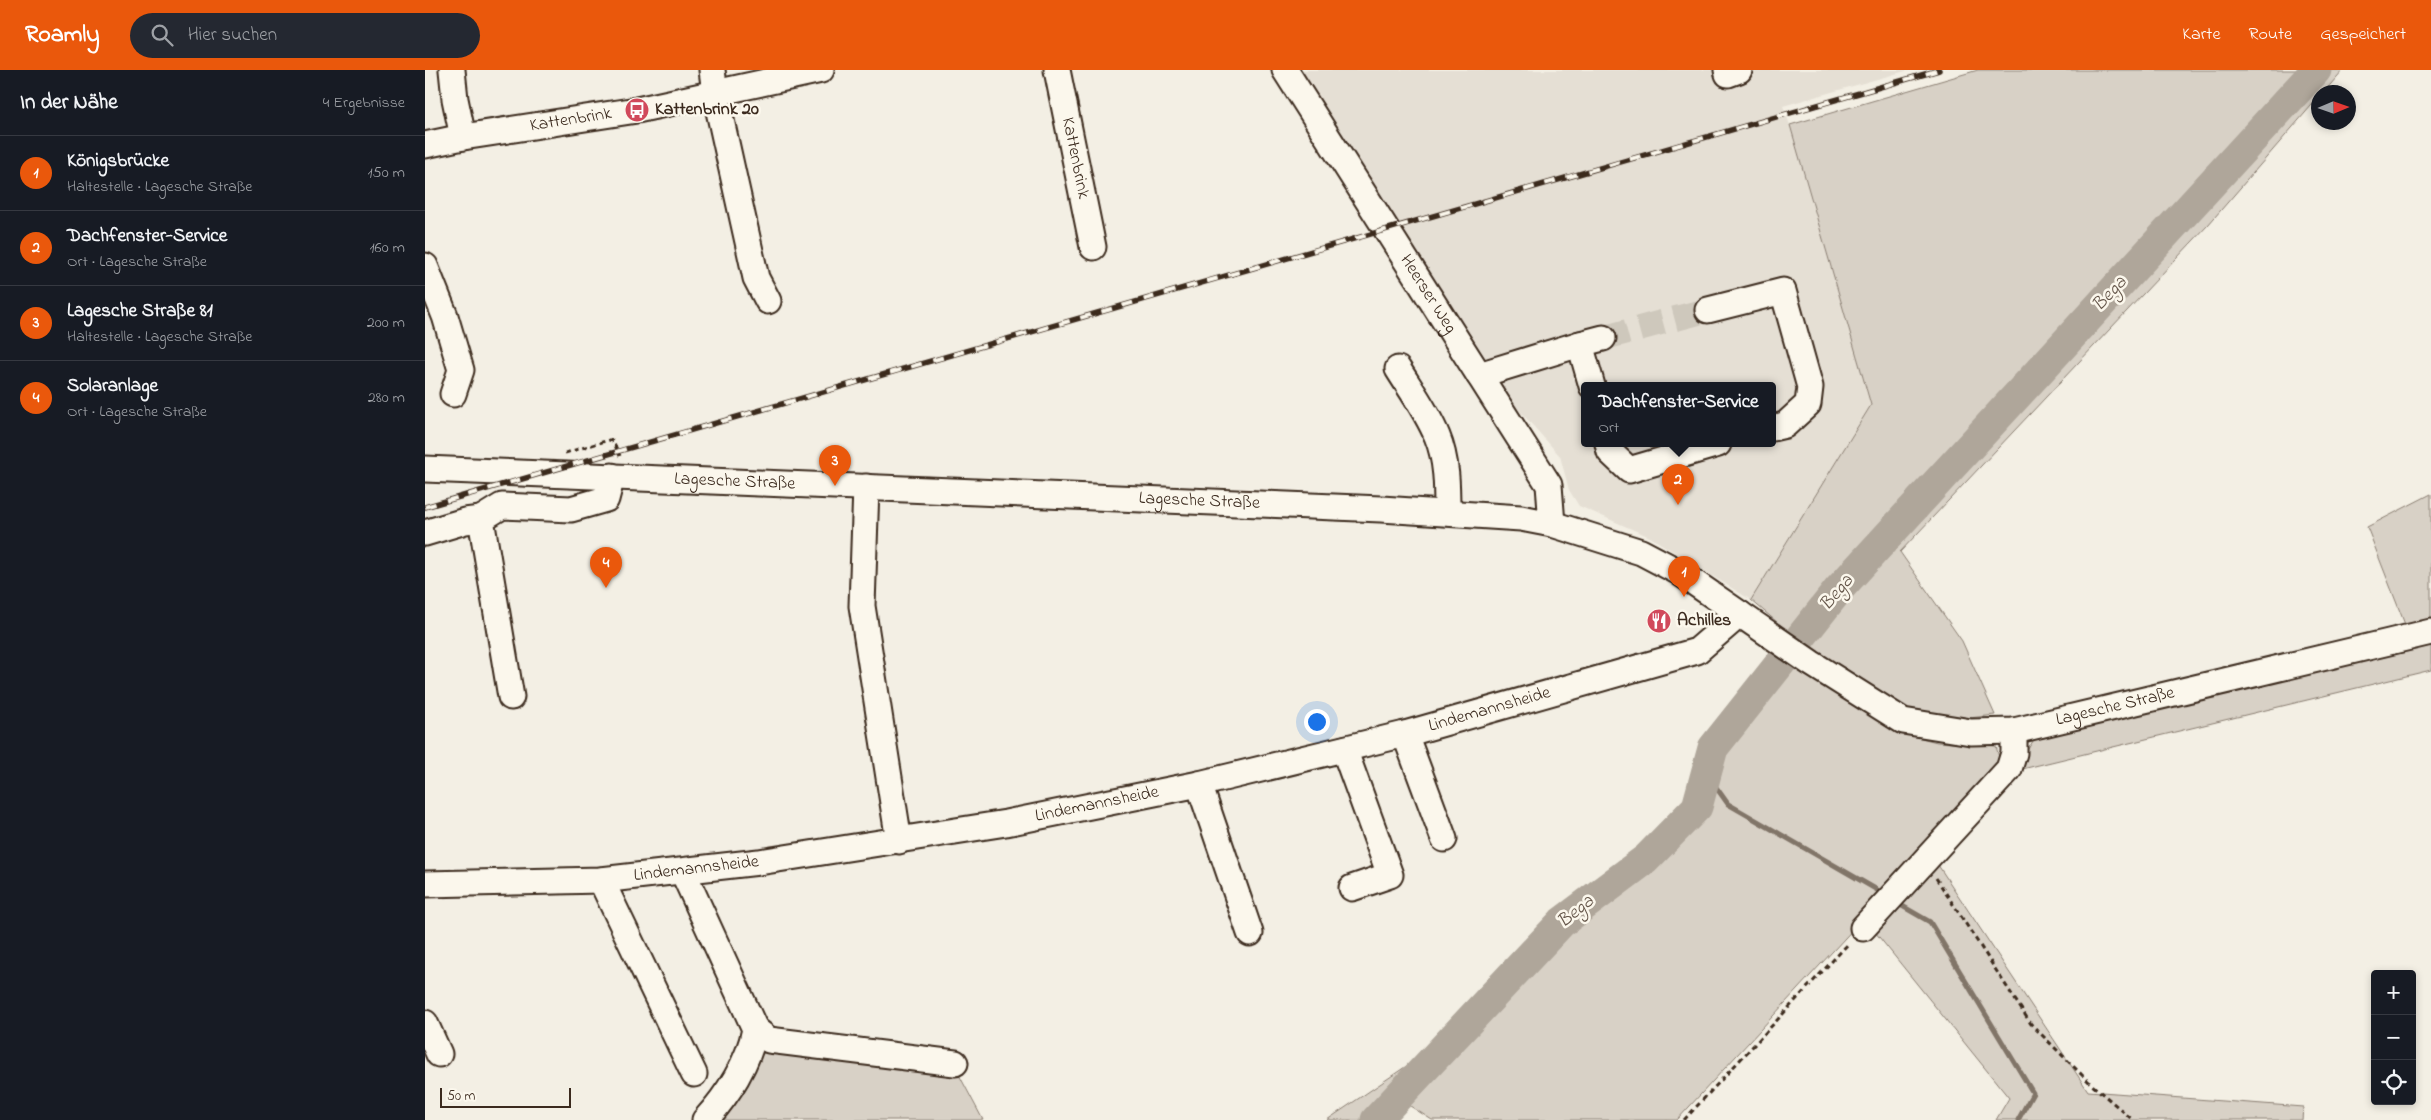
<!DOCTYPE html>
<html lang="de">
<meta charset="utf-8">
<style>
:root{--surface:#171b24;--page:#242831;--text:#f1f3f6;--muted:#9ea1a6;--line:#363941;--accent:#ea580c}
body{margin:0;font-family:"Indie Flower",sans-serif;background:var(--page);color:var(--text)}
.controls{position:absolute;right:15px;bottom:15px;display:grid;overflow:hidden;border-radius:5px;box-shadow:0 2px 8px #0003}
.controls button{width:45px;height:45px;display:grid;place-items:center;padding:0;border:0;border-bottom:1px solid var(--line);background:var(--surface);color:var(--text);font:25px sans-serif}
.compass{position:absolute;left:1886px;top:15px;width:45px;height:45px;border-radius:50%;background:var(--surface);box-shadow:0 2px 8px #0003;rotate:88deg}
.scale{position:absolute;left:15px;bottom:12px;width:131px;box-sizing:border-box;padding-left:5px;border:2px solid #3b2a1e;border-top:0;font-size:14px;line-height:18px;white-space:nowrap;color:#3b2a1e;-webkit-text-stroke:4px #fbf7ec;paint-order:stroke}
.you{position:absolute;left:891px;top:651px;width:18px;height:18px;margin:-12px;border:4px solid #fff;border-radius:50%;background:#1a73e8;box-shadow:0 0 0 8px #1a73e833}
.badge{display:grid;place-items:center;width:32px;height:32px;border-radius:50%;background:var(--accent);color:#fff;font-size:16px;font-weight:700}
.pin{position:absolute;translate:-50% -41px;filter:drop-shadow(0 1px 2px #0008)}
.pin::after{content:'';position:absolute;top:26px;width:18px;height:15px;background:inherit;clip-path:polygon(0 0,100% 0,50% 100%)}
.popup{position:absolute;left:1156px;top:312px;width:195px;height:65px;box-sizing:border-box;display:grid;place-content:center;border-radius:5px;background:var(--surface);filter:drop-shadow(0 1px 4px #0005);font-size:16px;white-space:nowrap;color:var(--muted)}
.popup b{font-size:19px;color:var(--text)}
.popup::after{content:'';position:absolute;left:50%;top:100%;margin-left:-10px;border:10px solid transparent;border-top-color:var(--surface)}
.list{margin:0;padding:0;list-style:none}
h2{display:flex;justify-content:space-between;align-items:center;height:65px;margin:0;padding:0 20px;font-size:21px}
h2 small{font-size:16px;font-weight:400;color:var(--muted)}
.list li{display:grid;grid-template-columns:32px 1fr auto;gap:15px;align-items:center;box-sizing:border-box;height:75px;padding:0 20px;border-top:1px solid var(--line)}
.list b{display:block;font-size:19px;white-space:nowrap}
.list p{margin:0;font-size:16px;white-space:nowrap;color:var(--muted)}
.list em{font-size:16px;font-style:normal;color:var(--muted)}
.icon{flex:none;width:28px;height:28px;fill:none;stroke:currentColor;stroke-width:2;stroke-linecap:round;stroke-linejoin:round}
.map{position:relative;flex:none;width:2006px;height:1050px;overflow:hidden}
header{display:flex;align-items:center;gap:30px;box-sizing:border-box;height:70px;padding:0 25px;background:var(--accent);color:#fff}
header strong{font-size:24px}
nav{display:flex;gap:28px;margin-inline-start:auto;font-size:18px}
.search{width:350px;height:45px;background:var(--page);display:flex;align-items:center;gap:12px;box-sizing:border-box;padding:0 18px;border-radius:28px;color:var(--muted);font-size:19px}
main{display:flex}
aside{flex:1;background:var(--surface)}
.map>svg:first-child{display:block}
</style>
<header>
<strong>Roamly</strong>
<div class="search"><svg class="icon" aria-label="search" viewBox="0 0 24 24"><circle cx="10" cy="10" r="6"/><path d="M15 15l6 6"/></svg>Hier suchen</div>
<nav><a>Karte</a><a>Route</a><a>Gespeichert</a></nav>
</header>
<main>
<aside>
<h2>In der Nähe<small>4 Ergebnisse</small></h2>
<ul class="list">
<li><span class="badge">1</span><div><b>Königsbrücke</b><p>Haltestelle · Lagesche Straße</p></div><em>150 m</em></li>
<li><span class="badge">2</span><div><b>Dachfenster-Service</b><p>Ort · Lagesche Straße</p></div><em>160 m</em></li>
<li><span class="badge">3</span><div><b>Lagesche Straße 81</b><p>Haltestelle · Lagesche Straße</p></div><em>200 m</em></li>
<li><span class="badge">4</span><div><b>Solaranlage</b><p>Ort · Lagesche Straße</p></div><em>280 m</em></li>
</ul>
</aside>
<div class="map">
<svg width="2006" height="1050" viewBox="0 0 2006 1050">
<rect width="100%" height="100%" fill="#f3efe4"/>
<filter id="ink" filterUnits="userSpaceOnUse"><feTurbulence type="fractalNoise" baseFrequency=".02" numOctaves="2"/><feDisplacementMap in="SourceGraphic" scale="10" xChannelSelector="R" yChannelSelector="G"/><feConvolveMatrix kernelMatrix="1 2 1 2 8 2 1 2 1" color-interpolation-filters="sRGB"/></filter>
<g filter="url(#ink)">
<path fill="#e5dfd4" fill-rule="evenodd" d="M 868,0 L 1484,0 L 1358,36 L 1365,55 L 1446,335 L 1326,530 L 1225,467 L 1154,436 L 1144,420 L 1135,386 L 1075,319 ZM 1159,316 L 1347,316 L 1347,374 L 1159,374 Z"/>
<path fill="#d8d1c6" stroke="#8a7e72" d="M 1553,0 L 1918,0 L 1899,22 L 1894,22 L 1893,28 L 1783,155 L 1475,482 L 1537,571 L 1570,645 L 1544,648 L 1483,642 L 1392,586 L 1326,530 L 1446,335 L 1365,55 Z
M 2006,424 L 2006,551 L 1981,557 L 1942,457 Z
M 2006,572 L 2006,600 L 1589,701 L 1610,668 Z
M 1363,595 L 1476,663 L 1512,672 L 1571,676 L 1575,691 L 1444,842 L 1252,1050 L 1007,1050 L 982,1034 L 968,1050 L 902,1050 L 1002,982 L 983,1033 L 1144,855 L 1228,793 L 1280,740 L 1299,679 Z
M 1509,789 L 1663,1021 L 1878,1037 L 1877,1050 L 1571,1050 L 1584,1028 L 1446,857 Z
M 337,975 L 532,1001 L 558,1050 L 298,1050 Z"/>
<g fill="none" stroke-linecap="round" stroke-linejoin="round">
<path stroke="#817468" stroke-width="5" d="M 1281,703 L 1303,734 L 1454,821
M 1472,833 L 1505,852 L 1608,1023 L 1593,1050"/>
<path stroke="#afa69a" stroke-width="31" d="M 951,1050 L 1137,852 L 1221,789 L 1272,737 L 1288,678 L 1414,519 L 1891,0"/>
<path stroke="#cec8bc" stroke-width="25" stroke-dasharray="25 12" stroke-linecap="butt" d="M 1178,268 L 1283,240"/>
<defs>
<g id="minor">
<path d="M 27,0 L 30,29 L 38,67"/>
<path d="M 287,0 L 290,23 L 331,208 L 343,231"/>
<path id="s1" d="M 632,0 L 668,177"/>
<path id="s2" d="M 860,0 L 1124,415 L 1127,454"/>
<path d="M 1302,0 L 1303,4 L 1314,0"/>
<path id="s3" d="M 0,75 L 38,67 L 212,40 L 396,0"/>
<path d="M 0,196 L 20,246 L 36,300 L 28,324"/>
<path d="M 1283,240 L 1358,221 L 1385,317 L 1383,334 L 1360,355 L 1347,358"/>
<path d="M 1155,274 L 1178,268"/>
<path d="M 973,299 C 986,320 1002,342 1012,366 C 1022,390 1022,417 1022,442"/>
<path d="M 1054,305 L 1155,274 L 1167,316"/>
<path d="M 1183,374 L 1185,382 L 1204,400 L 1293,374"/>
<path id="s4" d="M 0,399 L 956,439 L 1096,448 L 1127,454 L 1216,482 L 1254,502 L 1386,593 L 1478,651 L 1546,662 L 1589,661 L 2006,562"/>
<path d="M 441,417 L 437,536 L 474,771"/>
<path d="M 0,463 L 40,451 L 56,449"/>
<path d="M 86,627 L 56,449 L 77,436 L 146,439 L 181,429 L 187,406"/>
<path d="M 980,664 L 1019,769"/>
<path d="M 919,679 L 965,805 L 927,818"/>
<path d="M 774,714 L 825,863"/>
<path d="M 258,802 L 330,959 C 324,992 303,1025 280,1050"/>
<path d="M 176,810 L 269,1004"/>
<path id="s5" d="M 0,814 L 176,810 L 334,792 L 581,753 L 774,714 L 980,664 L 1272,581 L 1315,544"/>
<path d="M 1438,858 L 1584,699 L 1589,683 L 1589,661"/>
<path d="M 0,953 L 14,984"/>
<path d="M 330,959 L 344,970 L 530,993"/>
</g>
</defs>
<use href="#minor" stroke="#3b2a1e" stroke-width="29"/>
<path stroke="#3b2a1e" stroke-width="3" stroke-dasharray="5 4" stroke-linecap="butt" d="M 140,383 L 184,370 L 188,371 L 195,386
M 1511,808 L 1606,954 L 1666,1014 L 1708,1050
M 1259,1050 L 1424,873"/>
<use href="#minor" stroke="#fbf7ec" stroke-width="25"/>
<defs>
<path id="rail" d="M 0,437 L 1514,0"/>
</defs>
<use href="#rail" stroke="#3b2a1e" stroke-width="5.5"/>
<use href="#rail" stroke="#fbf7ec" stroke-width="4" stroke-dasharray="11" stroke-linecap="butt"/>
</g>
</g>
<defs>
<symbol id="bus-disc" viewBox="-11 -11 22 22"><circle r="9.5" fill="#d1495b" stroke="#fbf7ec"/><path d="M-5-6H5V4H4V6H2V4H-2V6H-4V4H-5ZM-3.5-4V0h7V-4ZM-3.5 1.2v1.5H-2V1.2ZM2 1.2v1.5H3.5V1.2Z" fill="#fff"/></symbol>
<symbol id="restaurant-disc" viewBox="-11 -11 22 22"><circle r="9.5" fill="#d1495b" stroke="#fbf7ec"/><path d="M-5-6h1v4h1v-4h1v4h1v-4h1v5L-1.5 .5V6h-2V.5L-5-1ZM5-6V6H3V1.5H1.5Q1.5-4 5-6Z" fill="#fff"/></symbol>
</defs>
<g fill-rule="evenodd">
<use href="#bus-disc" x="198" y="26" width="28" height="28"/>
<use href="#restaurant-disc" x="1220" y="537" width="28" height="28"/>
</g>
<g text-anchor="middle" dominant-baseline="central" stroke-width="5" stroke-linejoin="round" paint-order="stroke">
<g font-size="18" font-weight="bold" fill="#3b2a1e" stroke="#fbf7ec" text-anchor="start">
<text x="230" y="40">Kattenbrink 20</text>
<text x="1252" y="551">Achilles</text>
</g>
<g font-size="18" fill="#3b2a1e" stroke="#fbf7ec">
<text stroke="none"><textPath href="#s3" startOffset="148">Kattenbrink</textPath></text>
<text stroke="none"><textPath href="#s1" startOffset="90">Kattenbrink</textPath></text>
<text stroke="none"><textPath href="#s2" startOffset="266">Heerser Weg</textPath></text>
<text stroke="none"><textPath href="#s4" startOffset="310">Lagesche Straße</textPath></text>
<text stroke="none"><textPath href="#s4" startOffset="775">Lagesche Straße</textPath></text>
<text stroke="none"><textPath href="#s4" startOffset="1750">Lagesche Straße</textPath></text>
<text stroke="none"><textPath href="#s5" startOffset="1082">Lindemannsheide</textPath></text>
<text stroke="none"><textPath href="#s5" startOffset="678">Lindemannsheide</textPath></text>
<text stroke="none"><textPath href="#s5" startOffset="272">Lindemannsheide</textPath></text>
</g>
<g font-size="19" font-style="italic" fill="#645549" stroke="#fbf7ec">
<text transform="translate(1685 224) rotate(-47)">Bega</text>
<text transform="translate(1412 523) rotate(-50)">Bega</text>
<text transform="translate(1151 842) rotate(-39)">Bega</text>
</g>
</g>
</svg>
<div class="controls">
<button>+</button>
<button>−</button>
<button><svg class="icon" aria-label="locate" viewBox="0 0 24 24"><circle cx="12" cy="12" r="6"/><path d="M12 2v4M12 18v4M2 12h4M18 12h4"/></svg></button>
</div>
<svg class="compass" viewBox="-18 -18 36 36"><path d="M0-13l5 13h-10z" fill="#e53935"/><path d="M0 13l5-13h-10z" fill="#9ea1a6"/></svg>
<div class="scale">50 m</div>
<div class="you"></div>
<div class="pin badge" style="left:1259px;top:527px">1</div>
<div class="pin badge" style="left:1253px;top:435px">2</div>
<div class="popup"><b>Dachfenster-Service</b>Ort</div>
<div class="pin badge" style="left:410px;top:416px">3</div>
<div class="pin badge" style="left:181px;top:518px">4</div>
</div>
</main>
